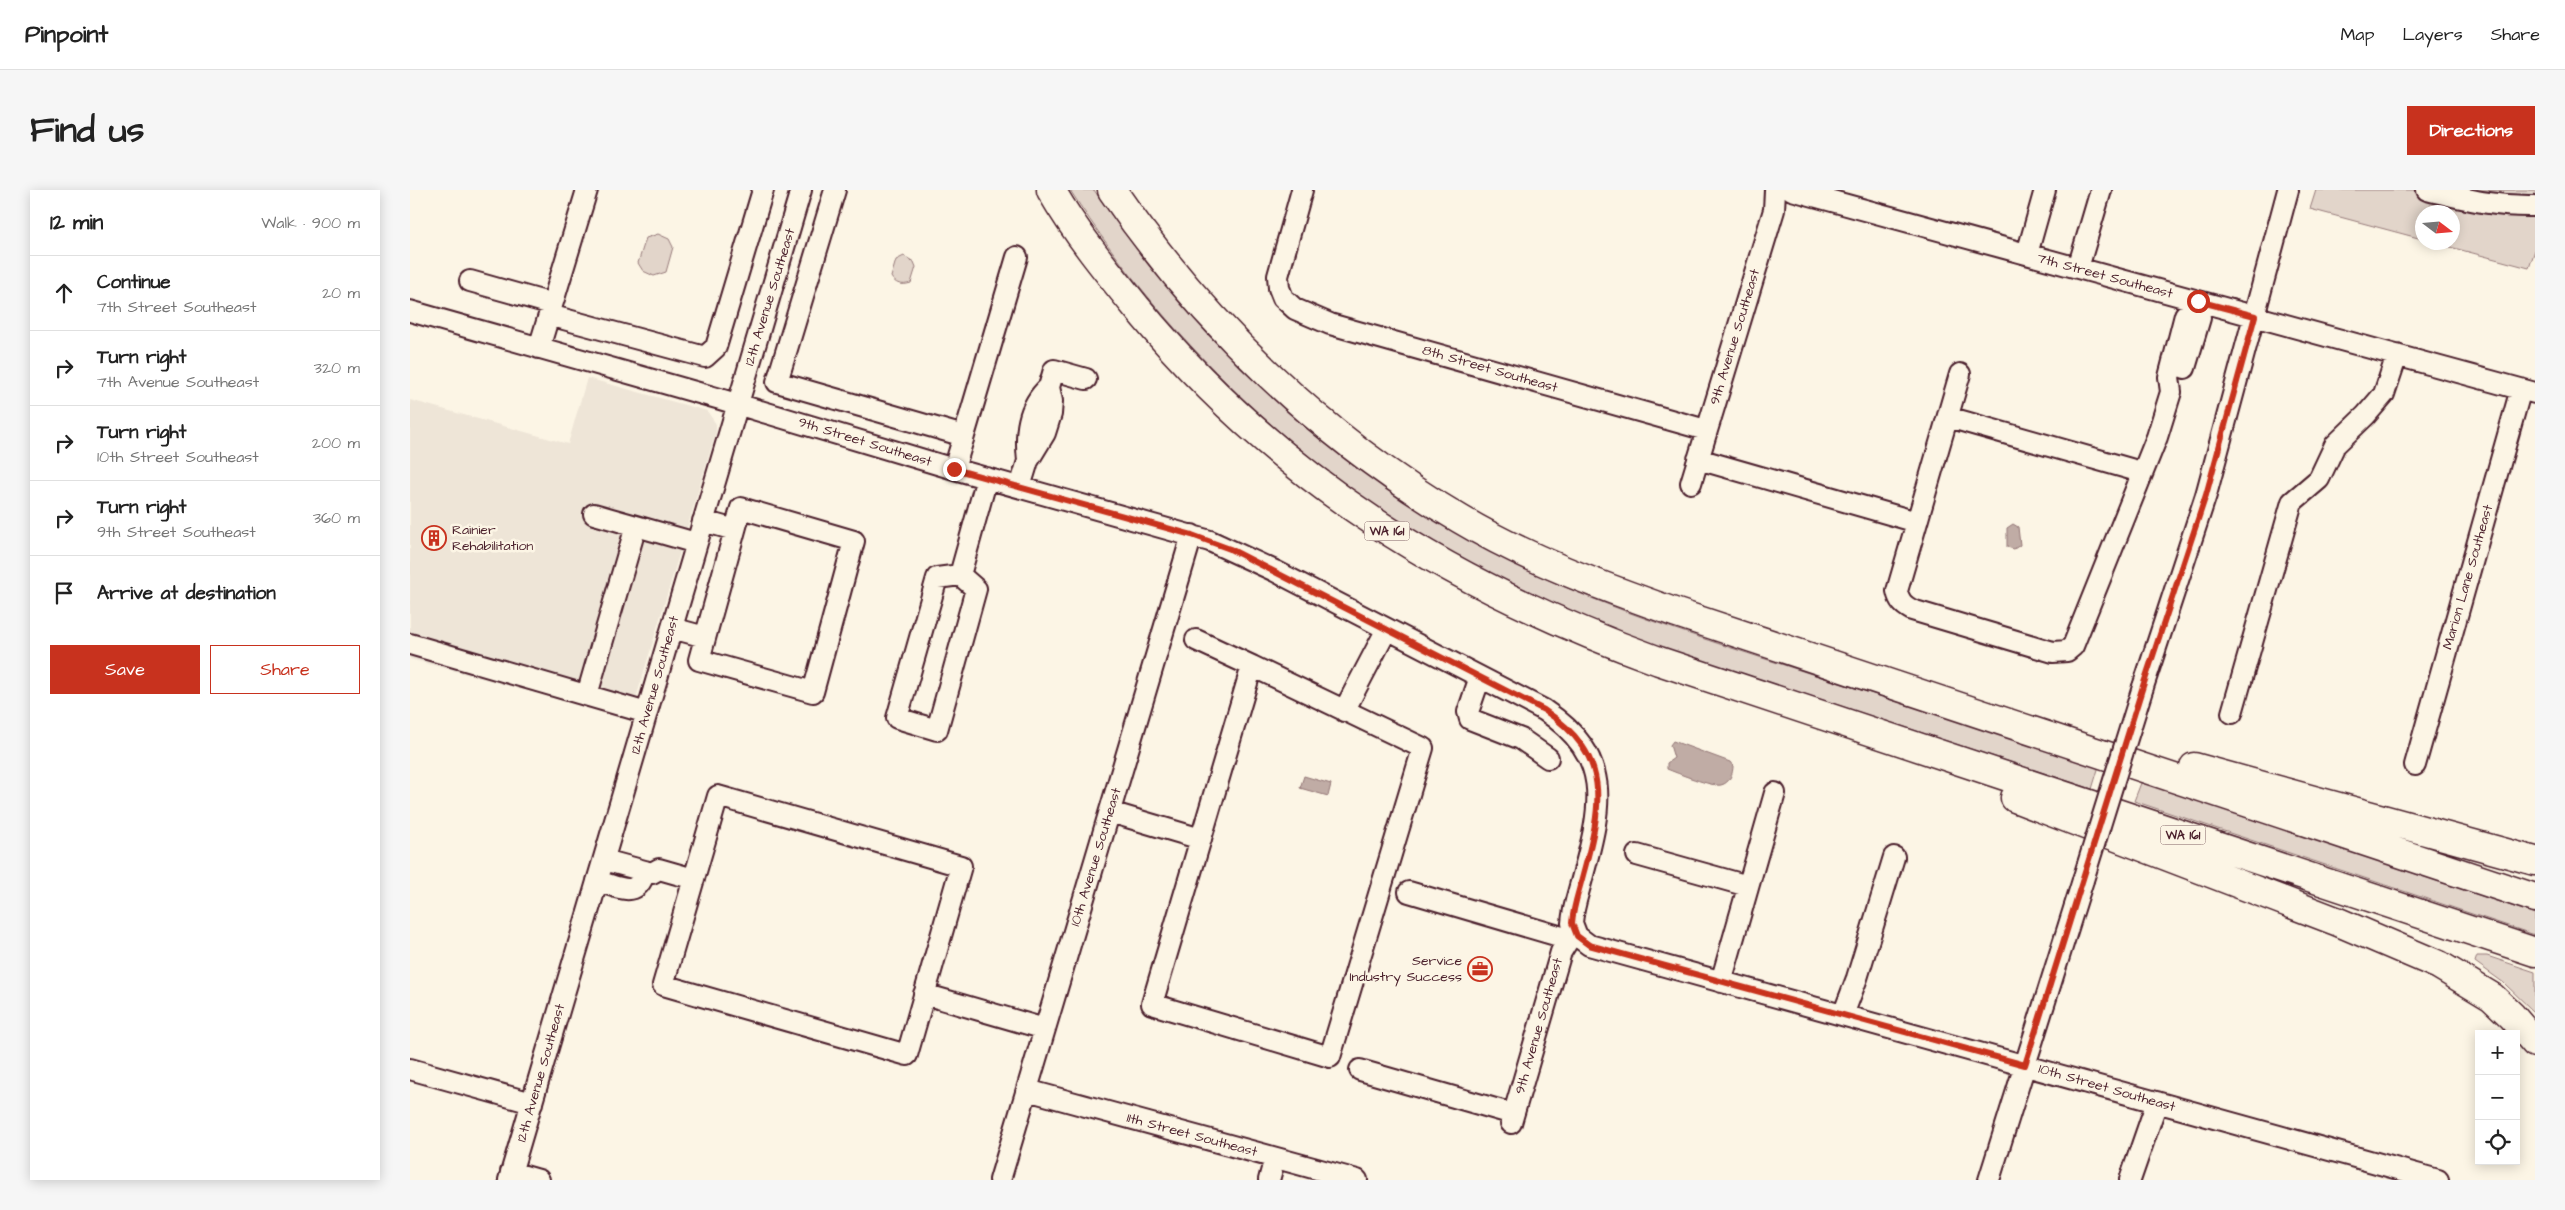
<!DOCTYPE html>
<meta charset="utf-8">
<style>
:root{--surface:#fff;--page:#f6f6f6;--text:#222;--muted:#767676;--line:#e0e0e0;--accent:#c8321e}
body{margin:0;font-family:"Architects Daughter",sans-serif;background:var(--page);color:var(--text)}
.controls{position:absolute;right:15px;bottom:15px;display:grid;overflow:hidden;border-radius:0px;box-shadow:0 2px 12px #0003}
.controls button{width:45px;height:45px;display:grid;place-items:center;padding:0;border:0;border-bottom:1px solid var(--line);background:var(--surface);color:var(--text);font:25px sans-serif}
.compass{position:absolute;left:2005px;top:15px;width:45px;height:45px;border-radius:50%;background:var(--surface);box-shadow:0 2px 12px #0003;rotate:106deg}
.stop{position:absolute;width:15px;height:15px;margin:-11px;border:4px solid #c8321e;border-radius:50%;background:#fff}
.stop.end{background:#c8321e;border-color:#fff;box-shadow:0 1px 5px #0008}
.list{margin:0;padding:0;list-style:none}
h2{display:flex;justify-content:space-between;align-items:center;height:65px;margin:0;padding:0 20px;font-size:21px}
h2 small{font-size:16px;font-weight:400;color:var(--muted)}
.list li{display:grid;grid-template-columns:32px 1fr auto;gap:15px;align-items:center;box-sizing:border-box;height:75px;padding:0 20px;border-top:1px solid var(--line)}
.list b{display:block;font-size:19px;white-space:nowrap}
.list p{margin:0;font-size:16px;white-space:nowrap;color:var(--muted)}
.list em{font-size:16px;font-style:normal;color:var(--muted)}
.actions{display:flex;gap:10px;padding:15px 20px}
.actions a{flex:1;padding:11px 0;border:1px solid var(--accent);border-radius:0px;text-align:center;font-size:18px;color:var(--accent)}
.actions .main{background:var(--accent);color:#fff}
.icon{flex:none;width:28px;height:28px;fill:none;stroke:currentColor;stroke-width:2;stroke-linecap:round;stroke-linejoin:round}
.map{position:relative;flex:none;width:2125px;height:990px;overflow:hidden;border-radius:0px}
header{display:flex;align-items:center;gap:30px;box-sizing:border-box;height:70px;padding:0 25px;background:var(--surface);border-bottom:1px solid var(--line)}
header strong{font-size:24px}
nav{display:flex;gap:28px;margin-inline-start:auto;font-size:18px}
.intro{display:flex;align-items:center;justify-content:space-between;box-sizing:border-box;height:120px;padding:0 30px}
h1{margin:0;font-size:35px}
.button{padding:12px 22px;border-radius:0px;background:var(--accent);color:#fff;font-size:18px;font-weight:700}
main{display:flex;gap:30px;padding:0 30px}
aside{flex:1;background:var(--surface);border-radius:0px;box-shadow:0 2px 12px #0003}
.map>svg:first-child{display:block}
</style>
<header>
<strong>Pinpoint</strong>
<nav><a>Map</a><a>Layers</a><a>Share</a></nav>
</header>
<div class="intro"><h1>Find us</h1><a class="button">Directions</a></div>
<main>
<aside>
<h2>12 min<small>Walk · 900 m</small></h2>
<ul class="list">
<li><svg class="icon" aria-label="ahead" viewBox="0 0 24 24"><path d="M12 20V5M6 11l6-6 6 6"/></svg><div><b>Continue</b><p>7th Street Southeast</p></div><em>20 m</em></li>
<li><svg class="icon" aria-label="right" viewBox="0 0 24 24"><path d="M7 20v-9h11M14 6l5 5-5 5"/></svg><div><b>Turn right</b><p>7th Avenue Southeast</p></div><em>320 m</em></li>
<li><svg class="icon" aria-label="right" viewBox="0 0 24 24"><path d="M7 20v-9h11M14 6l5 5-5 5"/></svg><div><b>Turn right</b><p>10th Street Southeast</p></div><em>200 m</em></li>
<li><svg class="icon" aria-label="right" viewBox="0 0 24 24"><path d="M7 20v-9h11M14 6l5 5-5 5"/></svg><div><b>Turn right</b><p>9th Street Southeast</p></div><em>360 m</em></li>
<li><svg class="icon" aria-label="arrive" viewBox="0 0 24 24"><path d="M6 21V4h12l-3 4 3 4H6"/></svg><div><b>Arrive at destination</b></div></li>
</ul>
<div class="actions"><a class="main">Save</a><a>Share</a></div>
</aside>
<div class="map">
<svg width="2125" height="990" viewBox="0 0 2125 990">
<rect width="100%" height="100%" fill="#fcf5e5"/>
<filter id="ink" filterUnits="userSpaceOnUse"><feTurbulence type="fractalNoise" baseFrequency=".02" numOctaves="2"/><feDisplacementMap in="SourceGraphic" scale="10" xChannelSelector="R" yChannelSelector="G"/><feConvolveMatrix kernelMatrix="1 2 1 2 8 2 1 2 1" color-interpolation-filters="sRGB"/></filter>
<g filter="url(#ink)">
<path fill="#eee5d7" d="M 177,188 L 297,221 L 306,234 L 306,242 L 220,528 L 0,469 L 0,210 L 158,254 Z"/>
<path fill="#e2d5ca" stroke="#967a7a" d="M 660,0 L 684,0 C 783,146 915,273 1071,357 C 1168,409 1272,442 1377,476 C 1481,510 1585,543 1689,576 L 1682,599 L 1213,444 C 1167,425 1122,407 1078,384 C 909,296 763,160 660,0 Z
M 1906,0 L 2125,0 L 2125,60 L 2119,78 L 2025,53 L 2042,52 L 2042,22 L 2012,22 L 2012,49 L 1900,19 Z
M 248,44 L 259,49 L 263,57 L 256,82 L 244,86 L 233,81 L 228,73 L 236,48 Z
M 494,66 L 504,72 L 506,77 L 501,93 C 492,96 485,94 481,87 L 486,70 Z
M 1731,593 L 1749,597 L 2125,724 L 2125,745 L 1724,611 Z
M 2067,766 L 2077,766 L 2125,782 L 2125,823 L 2094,793 L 2065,772 Z"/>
<path fill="#c0aca5" stroke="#917474" d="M 1603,334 L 1608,337 L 1610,355 L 1604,359 L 1597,357 L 1597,338 Z
M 1263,551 L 1320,572 L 1323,576 C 1323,583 1320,593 1311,595 C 1302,597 1267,583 1257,579 L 1257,573 L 1264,568 L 1260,555 Z
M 894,586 L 921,594 L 918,606 L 890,598 Z"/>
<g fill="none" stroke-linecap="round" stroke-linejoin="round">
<defs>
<path id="minor" d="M 425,0 L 367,192 L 554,246 L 607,67
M 892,0 L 868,86 L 869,98 L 873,108 L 885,119 L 920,134 L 1296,240
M 1382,0 L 2125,203
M 2017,0 C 2056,9 2085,17 2125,16
M 1617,64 L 1635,0
M 1668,78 L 1691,0
M 60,91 L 142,114
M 0,121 L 310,209 L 544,279 L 800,351 L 865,381 L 1134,520 C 1203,566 1192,615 1173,685 C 1169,701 1163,717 1162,733 L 1167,746 L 1179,755 L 2028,990
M 139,125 L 295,167 L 306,157 L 353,0
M 129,158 L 177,0
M 1775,178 L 1790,128 L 1788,111
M 1550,184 L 1487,401 C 1489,411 1493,415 1502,420 L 1643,462 L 1657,461 L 1663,456 L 1747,247 L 1761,202 L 1759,187 L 1775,125 L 1788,111
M 1538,227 L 1731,282
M 1288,269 L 1507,332
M 618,271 C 615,243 617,217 639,197
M 544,279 L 554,246
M 1281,293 L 1364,20 L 1365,0
M 610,297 L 618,271 L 635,243 L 641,224 L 642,211 L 639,197 L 644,180 L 676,189
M 184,324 L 286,353
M 293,331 L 325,340 L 289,470 L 403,502 L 444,351 L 331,318 L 325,340
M 550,385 L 566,399 L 527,540 L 487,528 L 527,388 L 550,385 L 577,288
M 262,438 L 295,447
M 786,450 L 842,476
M 0,454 L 237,523
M 842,476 L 1013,558 L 920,867 L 742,814 Z
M 1070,487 L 1058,522 L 1060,529 L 1111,549 L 1138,568
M 1733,497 L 1796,305 L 1878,0
M 177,505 L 226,336
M 934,521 L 977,439
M 1822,523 L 1882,312 L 1909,289 L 1925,255 L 1956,225 L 1974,204 L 1987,165
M 2005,575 L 2111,199
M 308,606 L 551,676 L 497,865 L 253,795 Z
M 700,622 L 791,649
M 1227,665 L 1338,696
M 194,670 L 242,683 L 249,679 L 284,689
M 187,691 C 210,697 227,710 235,681
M 999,702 L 1159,749
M 1311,792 L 1365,603
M 514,804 L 635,839
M 1433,825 L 1447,788 L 1484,667
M 0,879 L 122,913
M 950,880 L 1103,924
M 617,900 L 947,990
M 1101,933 L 1151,762 L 1159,749 L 1167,746
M 101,982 L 129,990
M 99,990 L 391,0
M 590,990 L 782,345
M 859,990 L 865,968
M 1579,990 L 1673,690
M 1720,990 L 1747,912"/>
<path id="highway" d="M 641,0 C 665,42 696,80 727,118 C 870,291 1039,395 1249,471 L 2125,762
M 702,0 C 792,132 912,248 1050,329 C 1117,369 1191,396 1264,422 L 2125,708
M 1784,577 L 2125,671
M 1605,608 L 1926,731 L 2029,775 L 2082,807 L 2102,826 L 2125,853"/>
</defs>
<use href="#minor" stroke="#4a1f2b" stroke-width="24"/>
<use href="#highway" stroke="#4a1f2b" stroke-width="31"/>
<use href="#minor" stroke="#fcf5e5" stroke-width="20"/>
<use href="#highway" stroke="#fcf5e5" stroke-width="28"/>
<defs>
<path id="minor-bridge" d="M 1673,690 L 1733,497"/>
</defs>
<use href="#minor-bridge" stroke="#4a1f2b" stroke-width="24" stroke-linecap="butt"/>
<use href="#minor-bridge" stroke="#fcf5e5" stroke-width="20"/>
</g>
</g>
<g fill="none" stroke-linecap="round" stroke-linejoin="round" filter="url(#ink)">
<path stroke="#c8321e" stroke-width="6" d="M 544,279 L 782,345 L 820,359 L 1134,520 C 1203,566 1192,615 1173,685 C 1169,701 1163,717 1162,733 L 1167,746 L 1179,755 L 1615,875 L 1733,496 L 1796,305 L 1845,126 L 1788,111"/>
</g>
<defs>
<symbol id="building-ring" viewBox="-11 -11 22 22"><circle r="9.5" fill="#fcf5e5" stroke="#c8321e" stroke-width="1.5"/><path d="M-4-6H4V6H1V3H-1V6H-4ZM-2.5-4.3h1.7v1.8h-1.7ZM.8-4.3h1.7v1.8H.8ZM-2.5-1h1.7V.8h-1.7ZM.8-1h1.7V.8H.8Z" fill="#c8321e"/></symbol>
<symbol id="office-ring" viewBox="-11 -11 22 22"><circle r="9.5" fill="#fcf5e5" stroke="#c8321e" stroke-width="1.5"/><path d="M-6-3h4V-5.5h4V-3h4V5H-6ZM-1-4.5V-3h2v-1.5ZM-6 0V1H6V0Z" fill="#c8321e"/></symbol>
</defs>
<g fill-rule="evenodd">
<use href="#building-ring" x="10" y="334" width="28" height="28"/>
<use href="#office-ring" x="1056" y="765" width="28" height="28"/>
</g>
<g text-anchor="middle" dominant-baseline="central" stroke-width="5" stroke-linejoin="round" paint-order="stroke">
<g fill="#fcf5e5" stroke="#7f5f63" stroke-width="1">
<rect x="954.5" y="331.5" width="45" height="19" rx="4"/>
<rect x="1750.5" y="635.5" width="45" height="19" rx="4"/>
</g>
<g font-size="12" font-weight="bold" fill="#4a1f2b">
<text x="977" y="341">WA 161</text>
<text x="1773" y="645">WA 161</text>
</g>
<g font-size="14" fill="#4a1f2b" stroke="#fcf5e5">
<text transform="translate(1695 86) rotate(15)">7th Street Southeast</text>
<text transform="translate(360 107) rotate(-73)">12th Avenue Southeast</text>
<text transform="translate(1325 147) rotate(-73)">9th Avenue Southeast</text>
<text transform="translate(1080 179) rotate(16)">8th Street Southeast</text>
<text transform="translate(455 252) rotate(17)">9th Street Southeast</text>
<text transform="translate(2058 387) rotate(-74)">Marion Lane Southeast</text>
<text transform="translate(245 495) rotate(-74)">12th Avenue Southeast</text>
<text transform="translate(686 667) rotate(-73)">10th Avenue Southeast</text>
<text transform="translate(1129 836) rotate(-74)">9th Avenue Southeast</text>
<text transform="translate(131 883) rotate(-74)">12th Avenue Southeast</text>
<text transform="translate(1697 898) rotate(16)">10th Street Southeast</text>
<text transform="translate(782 945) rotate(15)">11th Street Southeast</text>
</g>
<g font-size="14" fill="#4a1f2b" stroke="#fcf5e5" text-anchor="start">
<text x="42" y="340">Rainier<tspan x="42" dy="16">Rehabilitation</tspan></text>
<text x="1052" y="771" text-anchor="end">Service<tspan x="1052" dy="16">Industry Success</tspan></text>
</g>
</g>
</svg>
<div class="controls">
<button>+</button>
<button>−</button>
<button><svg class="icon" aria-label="locate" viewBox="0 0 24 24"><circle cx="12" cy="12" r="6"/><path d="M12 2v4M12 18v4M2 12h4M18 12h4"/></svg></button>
</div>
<svg class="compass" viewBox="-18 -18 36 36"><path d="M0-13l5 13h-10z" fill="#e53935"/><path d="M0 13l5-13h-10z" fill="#767676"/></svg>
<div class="stop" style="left:1788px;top:111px"></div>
<div class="stop end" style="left:544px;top:279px"></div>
</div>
</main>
